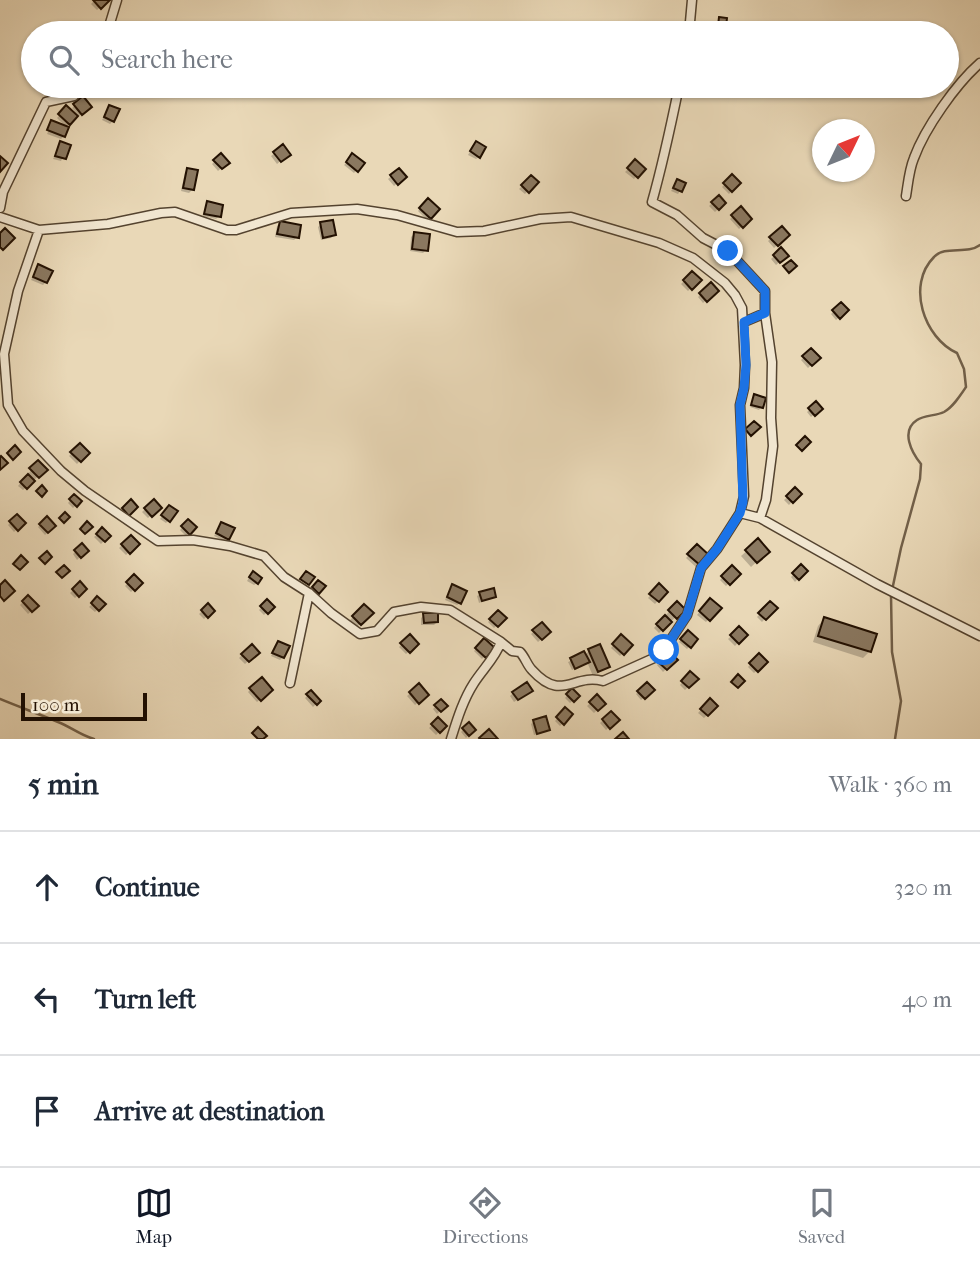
<!DOCTYPE html>
<meta charset="utf-8">
<style>
:root{--surface:#fff;--page:#f6f6f7;--text:#1f2937;--muted:#747a83;--line:#e0e1e3;--accent:#111827}
body{margin:0;font-family:"IM FELL French Canon",serif;background:var(--page);color:var(--text)}
.compass{position:absolute;left:812px;top:119px;width:63px;height:63px;border-radius:50%;background:var(--surface);box-shadow:0 2px 5px #0004;rotate:47deg}
.scale{position:absolute;left:21px;bottom:18px;width:126px;box-sizing:border-box;padding-left:7px;border:4px solid #231102;border-top:0;font-size:19px;line-height:24px;white-space:nowrap;color:#231102;-webkit-text-stroke:5px #f1e6d0;paint-order:stroke}
.stop{position:absolute;width:21px;height:21px;margin:-16px;border:5px solid #1a73e8;border-radius:50%;background:#fff}
.stop.end{background:#1a73e8;border-color:#fff;box-shadow:0 2px 7px #0008}
.list{margin:0;padding:0;list-style:none}
h2{display:flex;justify-content:space-between;align-items:center;height:91px;margin:0;padding:0 28px;font-size:30px}
h2 small{font-size:23px;font-weight:400;color:var(--muted)}
.list li{display:grid;grid-template-columns:46px 1fr auto;gap:21px;align-items:center;box-sizing:border-box;height:112px;padding:0 28px;border-top:2px solid var(--line)}
.list b{display:block;font-size:26px;white-space:nowrap}
.list em{font-size:23px;font-style:normal;color:var(--muted)}
.icon{flex:none;width:38px;height:38px;fill:none;stroke:currentColor;stroke-width:2;stroke-linecap:round;stroke-linejoin:round}
.map{position:relative;flex:none;width:980px;height:739px;overflow:hidden}
.search{position:absolute;background:var(--surface);box-shadow:0 2px 5px #0004;left:21px;right:21px;top:21px;height:77px;display:flex;align-items:center;gap:18px;box-sizing:border-box;padding:0 24px;border-radius:38px;color:var(--muted);font-size:26px}
.sheet{height:427px;background:var(--surface)}
nav{display:flex;justify-content:space-around;align-items:center;box-sizing:border-box;height:98px;border-top:2px solid var(--line);background:var(--surface);font-size:19px;color:var(--muted)}
nav a{display:grid;justify-items:center;gap:4px}
nav .on{color:var(--accent)}
.map>svg:first-child{display:block}
</style>
<div class="map">
<svg width="980" height="739" viewBox="0 0 980 739">
<rect width="100%" height="100%" fill="#e9d8b7"/>
<filter id="stains"><feTurbulence type="fractalNoise" baseFrequency=".00286" numOctaves="4"/><feColorMatrix values="0 0 0 0 .2 0 0 0 0 .09 0 0 0 0 .02 0 0 0 .5 -.17"/></filter>
<radialGradient id="worn" r=".72"><stop offset=".6" stop-color="#630" stop-opacity="0"/><stop offset="1" stop-color="#630" stop-opacity=".3"/></radialGradient>
<path fill="#0003" d="M 95,0 L 107,0 L 97,10 L 91,4 Z
M 82,99 L 89,107 L 79,116 L 72,108 Z
M 110,107 L 113,121 L 110,124 L 102,120 Z
M 66,108 L 77,115 L 66,127 L 57,118 Z
M 52,123 L 64,136 L 61,139 L 47,134 Z
M 61,143 L 69,146 L 61,161 L 53,159 Z
M 473,146 L 479,157 L 476,159 L 468,155 Z
M 283,147 L 289,154 L 277,164 L 271,156 Z
M 221,155 L 227,163 L 218,171 L 212,164 Z
M 353,156 L 362,164 L 354,173 L 344,165 Z
M 635,162 L 643,169 L 634,179 L 625,172 Z
M 188,170 L 196,171 L 192,190 L 189,193 L 181,191 L 185,172 Z
M 399,170 L 405,177 L 394,186 L 388,179 Z
M 531,177 L 536,182 L 525,194 L 519,189 Z
M 732,177 L 739,183 L 729,194 L 722,187 Z
M 678,181 L 680,191 L 678,194 L 671,191 Z
M 718,197 L 724,203 L 715,212 L 709,206 Z
M 428,200 L 438,209 L 427,220 L 418,211 Z
M 208,203 L 219,216 L 216,219 L 203,216 Z
M 741,209 L 750,219 L 739,229 L 730,219 Z
M 280,223 L 297,237 L 294,240 L 275,237 L 277,226 Z
M 321,224 L 334,235 L 331,238 L 321,240 L 318,227 Z
M 782,228 L 788,235 L 774,248 L 768,241 Z
M 414,234 L 426,250 L 423,253 L 410,251 L 411,237 Z
M 781,250 L 786,256 L 776,265 L 771,259 Z
M 39,266 L 46,282 L 43,285 L 31,280 Z
M 692,273 L 699,280 L 688,291 L 681,284 Z
M 711,285 L 716,291 L 703,303 L 698,297 Z
M 841,304 L 847,310 L 836,320 L 831,314 Z
M 811,350 L 818,358 L 808,368 L 801,360 Z
M 755,396 L 761,407 L 759,410 L 750,407 Z
M 816,404 L 820,409 L 811,417 L 807,412 Z
M 80,445 L 87,453 L 77,464 L 69,456 Z
M 38,462 L 45,470 L 23,490 L 18,486 Z
M 795,490 L 799,494 L 789,505 L 784,500 Z
M 74,496 L 80,501 L 73,508 L 68,503 Z
M 153,502 L 159,508 L 148,518 L 142,512 Z
M 167,510 L 168,521 L 166,523 L 160,519 Z
M 17,516 L 23,523 L 14,532 L 8,525 Z
M 47,519 L 54,526 L 45,535 L 38,527 Z
M 188,521 L 195,527 L 186,536 L 180,530 Z
M 219,527 L 227,538 L 225,541 L 214,536 Z
M 102,530 L 109,536 L 101,544 L 94,537 Z
M 131,537 L 137,544 L 126,555 L 119,548 Z
M 758,541 L 763,556 L 751,567 L 741,556 Z
M 82,546 L 86,551 L 77,560 L 73,554 Z
M 697,546 L 707,555 L 696,567 L 686,558 Z
M 732,567 L 738,574 L 726,586 L 720,580 Z
M 801,567 L 805,571 L 795,582 L 791,577 Z
M 250,576 L 257,583 L 254,585 L 247,581 Z
M 134,577 L 140,583 L 131,592 L 125,586 Z
M 80,584 L 85,589 L 75,598 L 70,593 Z
M 659,586 L 666,592 L 655,604 L 648,598 Z
M 450,589 L 460,603 L 457,605 L 445,600 Z
M 480,594 L 494,596 L 479,603 L 477,596 Z
M 28,597 L 37,606 L 28,614 L 20,605 Z
M 97,599 L 103,604 L 95,612 L 89,607 Z
M 710,600 L 719,608 L 706,622 L 697,615 Z
M 267,602 L 272,607 L 264,615 L 259,610 Z
M 677,603 L 683,610 L 659,633 L 654,628 Z
M 770,603 L 775,608 L 762,622 L 757,617 Z
M 208,606 L 213,611 L 204,619 L 199,614 Z
M 364,606 L 371,613 L 357,627 L 350,620 Z
M 498,612 L 504,618 L 494,628 L 488,622 Z
M 424,615 L 437,622 L 434,625 L 421,625 L 421,618 Z
M 824,619 L 870,651 L 863,658 L 813,642 L 818,626 Z
M 542,624 L 549,632 L 538,642 L 531,634 Z
M 739,629 L 745,635 L 735,646 L 728,639 Z
M 688,632 L 696,639 L 687,649 L 679,642 Z
M 410,636 L 417,644 L 406,654 L 399,647 Z
M 621,637 L 630,645 L 620,656 L 611,648 Z
M 484,641 L 492,648 L 482,659 L 474,651 Z
M 278,643 L 283,657 L 280,660 L 271,656 Z
M 251,646 L 257,653 L 245,664 L 239,658 Z
M 589,651 L 608,667 L 593,676 L 587,662 L 572,670 L 568,662 L 585,655 Z
M 669,653 L 675,660 L 663,672 L 657,665 Z
M 759,655 L 766,662 L 754,673 L 748,667 Z
M 690,673 L 696,679 L 685,690 L 680,685 Z
M 261,679 L 271,690 L 257,702 L 248,692 Z
M 647,684 L 652,690 L 641,700 L 636,694 Z
M 419,686 L 427,695 L 415,705 L 407,696 Z
M 572,690 L 578,696 L 570,703 L 565,698 Z
M 311,692 L 319,701 L 313,707 L 305,698 Z
M 513,693 L 528,693 L 514,702 L 510,696 Z
M 597,697 L 603,704 L 594,713 L 587,706 Z
M 710,700 L 716,706 L 704,718 L 698,713 Z
M 441,701 L 445,706 L 437,714 L 433,709 Z
M 565,710 L 571,715 L 560,726 L 555,721 Z
M 611,713 L 617,720 L 606,730 L 600,723 Z
M 438,719 L 445,726 L 436,735 L 429,728 Z
M 534,721 L 548,730 L 534,735 L 531,724 Z
M 469,724 L 474,730 L 466,738 L 461,732 Z"/>
<g fill="none" stroke-linecap="round" stroke-linejoin="round">
<path stroke="#726049" stroke-width="2.5" d="M 0,699 C 19,707 39,714 58,722 C 71,727 80,735 94,739
M 895,739 L 901,701 L 892,652 L 891,595 L 901,548 L 920,479 L 921,464 C 912,453 900,431 917,420 C 924,415 936,416 944,412 C 953,407 960,396 966,387 L 964,369 L 957,353 C 924,338 906,285 934,257 C 945,245 967,255 980,245"/>
</g>
<path fill="#8a7860" stroke="#231102" stroke-width="2" d="M 93,0 L 110,0 L 101,9 Z
M 719,17 L 727,18 L 726,27 L 718,26 Z
M 83,96 L 92,107 L 82,115 L 73,104 Z
M 66,105 L 78,116 L 70,125 L 58,114 Z
M 109,105 L 120,109 L 114,122 L 104,117 Z
M 51,120 L 69,127 L 65,137 L 47,130 Z
M 60,141 L 71,145 L 66,159 L 55,156 Z
M 476,141 L 486,147 L 480,158 L 470,151 Z
M 283,144 L 291,155 L 281,162 L 273,152 Z
M 221,153 L 230,163 L 222,169 L 213,160 Z
M 352,153 L 365,163 L 358,172 L 346,162 Z
M 0,156 L 8,163 L 0,172 Z
M 635,159 L 646,169 L 638,178 L 627,168 Z
M 187,168 L 198,170 L 194,190 L 183,188 Z
M 399,168 L 407,177 L 398,185 L 390,175 Z
M 732,174 L 741,183 L 732,192 L 723,183 Z
M 531,175 L 539,182 L 529,193 L 521,185 Z
M 677,179 L 686,183 L 682,192 L 673,188 Z
M 719,195 L 726,203 L 719,210 L 711,202 Z
M 428,198 L 440,209 L 431,219 L 419,208 Z
M 207,201 L 223,205 L 221,217 L 204,214 Z
M 741,206 L 752,219 L 743,228 L 731,215 Z
M 333,220 L 336,235 L 323,238 L 320,222 Z
M 280,221 L 301,225 L 299,238 L 277,234 Z
M 782,226 L 790,235 L 778,246 L 769,237 Z
M 5,228 L 15,238 L 3,250 L 0,247 L 0,233 Z
M 414,232 L 430,234 L 428,251 L 412,249 Z
M 781,247 L 789,256 L 780,263 L 773,255 Z
M 791,260 L 797,266 L 789,273 L 783,266 Z
M 38,264 L 53,271 L 47,283 L 33,277 Z
M 692,271 L 702,280 L 692,290 L 683,280 Z
M 711,282 L 719,291 L 707,302 L 699,293 Z
M 841,302 L 849,310 L 840,319 L 832,310 Z
M 811,348 L 821,358 L 812,366 L 802,356 Z
M 754,394 L 766,398 L 763,408 L 751,405 Z
M 816,401 L 823,409 L 815,416 L 808,408 Z
M 754,421 L 761,427 L 751,436 L 745,429 Z
M 805,436 L 811,442 L 802,451 L 796,445 Z
M 80,443 L 90,453 L 81,462 L 70,452 Z
M 15,445 L 21,452 L 13,460 L 7,453 Z
M 1,456 L 8,463 L 0,470 L 0,457 Z
M 38,460 L 48,470 L 39,478 L 29,468 Z
M 28,474 L 35,481 L 27,489 L 20,482 Z
M 42,485 L 47,491 L 42,497 L 36,491 Z
M 795,487 L 802,494 L 793,503 L 786,496 Z
M 74,494 L 82,501 L 77,507 L 69,499 Z
M 131,499 L 138,507 L 129,516 L 122,508 Z
M 154,499 L 162,508 L 152,517 L 144,508 Z
M 169,505 L 178,511 L 170,522 L 161,515 Z
M 65,512 L 70,517 L 64,523 L 59,518 Z
M 17,514 L 26,523 L 18,531 L 9,521 Z
M 47,516 L 56,526 L 48,533 L 39,524 Z
M 188,519 L 197,527 L 190,535 L 181,526 Z
M 87,521 L 93,527 L 85,534 L 80,529 Z
M 221,522 L 235,528 L 229,540 L 216,533 Z
M 102,527 L 111,536 L 105,542 L 96,534 Z
M 131,535 L 140,544 L 130,554 L 121,544 Z
M 758,538 L 770,552 L 757,563 L 745,550 Z
M 82,543 L 89,551 L 81,558 L 74,550 Z
M 697,544 L 709,555 L 700,565 L 687,554 Z
M 47,551 L 52,557 L 45,564 L 39,558 Z
M 21,555 L 28,562 L 20,570 L 13,564 Z
M 801,564 L 808,571 L 799,580 L 792,573 Z
M 64,565 L 70,571 L 62,578 L 56,572 Z
M 732,565 L 741,574 L 730,585 L 721,576 Z
M 253,571 L 262,578 L 258,584 L 249,577 Z
M 306,571 L 315,577 L 309,585 L 300,579 Z
M 134,574 L 143,583 L 135,591 L 126,582 Z
M 5,580 L 15,591 L 4,601 L 0,596 L 0,585 Z
M 318,580 L 326,586 L 319,594 L 312,587 Z
M 80,581 L 87,589 L 79,597 L 72,589 Z
M 659,583 L 668,592 L 659,602 L 649,594 Z
M 452,584 L 467,591 L 461,604 L 447,597 Z
M 494,588 L 496,597 L 482,601 L 479,592 Z
M 28,595 L 39,606 L 32,612 L 22,601 Z
M 97,596 L 106,604 L 99,611 L 91,603 Z
M 710,598 L 722,608 L 710,621 L 699,611 Z
M 267,599 L 275,607 L 268,614 L 260,606 Z
M 677,601 L 686,610 L 677,619 L 668,610 Z
M 770,601 L 778,608 L 766,620 L 758,613 Z
M 208,603 L 215,611 L 208,618 L 201,610 Z
M 364,604 L 374,613 L 361,625 L 352,616 Z
M 498,610 L 507,618 L 498,627 L 489,619 Z
M 423,613 L 438,613 L 438,622 L 424,623 Z
M 665,615 L 672,622 L 663,631 L 656,624 Z
M 824,617 L 877,634 L 871,652 L 818,636 Z
M 542,622 L 551,632 L 542,640 L 532,630 Z
M 739,626 L 748,635 L 739,644 L 730,635 Z
M 688,630 L 698,639 L 691,648 L 680,639 Z
M 410,634 L 419,644 L 410,653 L 400,643 Z
M 621,634 L 633,645 L 624,655 L 612,644 Z
M 484,638 L 495,648 L 486,658 L 475,648 Z
M 278,641 L 290,646 L 284,658 L 272,653 Z
M 252,644 L 260,653 L 249,662 L 241,654 Z
M 600,644 L 610,667 L 598,672 L 588,649 Z
M 584,651 L 590,662 L 575,669 L 570,658 Z
M 669,651 L 678,660 L 667,670 L 658,662 Z
M 759,653 L 768,662 L 758,672 L 749,663 Z
M 690,671 L 699,679 L 689,688 L 681,681 Z
M 738,674 L 745,681 L 738,688 L 731,682 Z
M 262,677 L 273,690 L 261,701 L 249,688 Z
M 527,682 L 533,691 L 518,700 L 512,692 Z
M 647,682 L 655,690 L 645,699 L 637,691 Z
M 419,683 L 429,695 L 419,704 L 409,692 Z
M 572,688 L 580,696 L 574,702 L 566,694 Z
M 311,690 L 321,701 L 317,705 L 306,694 Z
M 597,694 L 606,704 L 598,711 L 589,702 Z
M 710,698 L 718,706 L 708,716 L 700,709 Z
M 441,699 L 448,706 L 441,712 L 434,705 Z
M 565,707 L 573,714 L 564,725 L 556,717 Z
M 611,711 L 620,720 L 610,729 L 602,719 Z
M 546,716 L 550,730 L 537,734 L 533,720 Z
M 438,717 L 447,726 L 440,733 L 431,724 Z
M 469,722 L 476,730 L 469,736 L 462,728 Z
M 258,727 L 267,736 L 263,739 L 258,739 L 252,733 Z
M 489,729 L 498,739 L 480,739 L 479,738 Z
M 623,732 L 629,739 L 615,739 Z"/>
<g fill="none" stroke-linecap="round" stroke-linejoin="round">
<defs>
<path id="minor" d="M 107,33 L 117,0
M 689,33 L 692,0
M 679,86 C 671,125 663,163 652,202 L 677,215 L 703,238 L 728,251 L 765,291 L 765,313 L 772,362 L 771,418 L 773,446 L 766,500 L 760,518
M 906,196 C 908,184 909,170 914,158 C 925,128 956,84 980,63
M 0,208 L 3,192 L 46,102 L 74,96 L 82,86
M 0,217 L 39,230 L 18,291 L 4,354 L 8,405 L 23,431 L 61,471 L 85,491 L 158,541 L 193,540 L 230,546 L 264,556 L 284,577 L 309,593 L 331,613 L 360,634 L 377,631 L 394,612 L 421,607 L 450,610 L 501,642 C 495,658 483,669 474,683 C 463,700 457,720 451,739
M 39,230 L 108,224 L 161,213 L 175,212 L 227,230 L 236,230 L 291,213 L 357,209 L 397,215 L 457,232 L 484,231 L 540,219 L 571,217 L 659,243 L 693,258 L 725,283 L 735,295 L 742,308 L 745,365 L 744,388 L 740,405 L 744,496 L 740,513
M 744,322 L 765,313
M 501,642 L 512,651 L 520,652 C 525,657 527,665 532,670 C 562,703 573,673 603,681 L 654,658 L 664,650 L 687,615 L 701,568 L 717,549 L 740,513 L 760,518 L 877,584 L 980,636
M 290,683 L 309,593"/>
</defs>
<use href="#minor" stroke="#54432f" stroke-width="11"/>
<use href="#minor" stroke="#f1e6d0" stroke-width="8"/>
</g>
<g fill="none" stroke-linecap="round" stroke-linejoin="round">
<path stroke="#1a73e8" stroke-width="9" d="M 664,650 L 687,615 L 701,568 L 717,549 L 740,513 L 743,502 L 740,405 L 744,388 L 746,365 L 744,322 L 765,313 L 765,291 L 728,251"/>
</g>
<rect width="100%" height="100%" filter="url(#stains)"/>
<rect width="100%" height="100%" fill="url(#worn)"/>
</svg>
<svg class="compass" viewBox="-18 -18 36 36"><path d="M0-13l5 13h-10z" fill="#e53935"/><path d="M0 13l5-13h-10z" fill="#747a83"/></svg>
<div class="scale">100 m</div>
<div class="stop" style="left:664px;top:650px"></div>
<div class="stop end" style="left:728px;top:251px"></div>
<div class="search"><svg class="icon" aria-label="search" viewBox="0 0 24 24"><circle cx="10" cy="10" r="6"/><path d="M15 15l6 6"/></svg>Search here</div>
</div>
<section class="sheet">
<h2>5 min<small>Walk · 360 m</small></h2>
<ul class="list">
<li><svg class="icon" aria-label="ahead" viewBox="0 0 24 24"><path d="M12 20V5M6 11l6-6 6 6"/></svg><div><b>Continue</b></div><em>320 m</em></li>
<li><svg class="icon" aria-label="left" viewBox="0 0 24 24"><path d="M17 20v-9H6M10 6l-5 5 5 5"/></svg><div><b>Turn left</b></div><em>40 m</em></li>
<li><svg class="icon" aria-label="arrive" viewBox="0 0 24 24"><path d="M6 21V4h12l-3 4 3 4H6"/></svg><div><b>Arrive at destination</b></div></li>
</ul>
</section>
<nav>
<a class="on"><svg class="icon" aria-label="map" viewBox="0 0 24 24"><path d="M3 6l6-2 6 2 6-2v14l-6 2-6-2-6 2zM9 4v14M15 6v14"/></svg>Map</a>
<a><svg class="icon" aria-label="directions" viewBox="0 0 24 24"><path d="M12 3l9 9-9 9-9-9zM9 14v-3h6M13 9l2 2-2 2"/></svg>Directions</a>
<a><svg class="icon" aria-label="saved" viewBox="0 0 24 24"><path d="M7 4h10v16l-5-4-5 4z"/></svg>Saved</a>
</nav>
